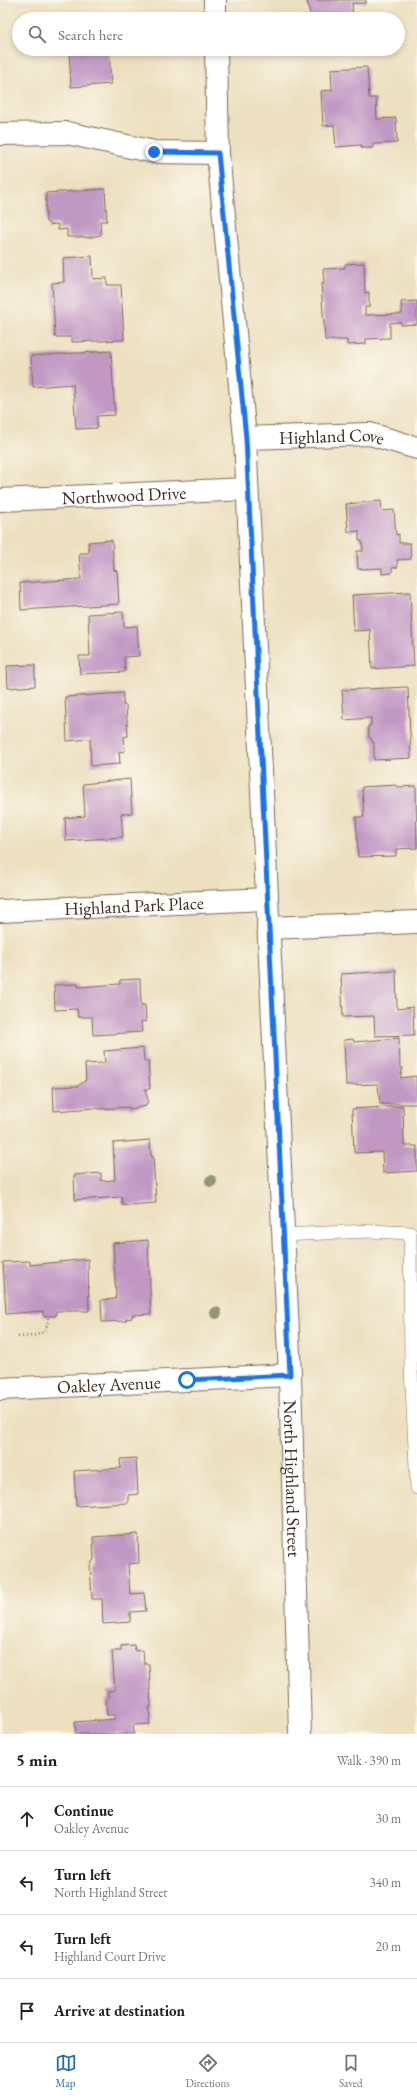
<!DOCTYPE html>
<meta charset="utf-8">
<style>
:root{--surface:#fff;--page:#f2f2f2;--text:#202124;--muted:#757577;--line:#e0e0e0;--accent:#1f6fb2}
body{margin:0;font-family:"EB Garamond",serif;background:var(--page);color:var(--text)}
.stop{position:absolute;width:12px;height:12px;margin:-9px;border:3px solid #1a73e8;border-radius:50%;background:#fff}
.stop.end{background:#1a73e8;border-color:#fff;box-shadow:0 1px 4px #0008}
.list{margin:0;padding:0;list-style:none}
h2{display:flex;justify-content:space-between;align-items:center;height:52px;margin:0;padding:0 16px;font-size:17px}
h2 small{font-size:13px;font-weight:400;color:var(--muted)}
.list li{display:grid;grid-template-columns:26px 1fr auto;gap:12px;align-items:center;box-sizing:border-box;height:64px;padding:0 16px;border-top:1px solid var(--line)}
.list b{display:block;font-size:15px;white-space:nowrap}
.list p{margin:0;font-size:13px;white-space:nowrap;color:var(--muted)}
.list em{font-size:13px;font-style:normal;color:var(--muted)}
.icon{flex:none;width:22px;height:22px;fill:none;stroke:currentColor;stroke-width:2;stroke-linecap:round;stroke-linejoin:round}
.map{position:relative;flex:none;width:417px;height:1734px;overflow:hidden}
.search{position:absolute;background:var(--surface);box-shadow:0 2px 6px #0003;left:12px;right:12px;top:12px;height:44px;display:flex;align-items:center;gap:10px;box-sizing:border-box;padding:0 14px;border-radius:22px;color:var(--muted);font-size:15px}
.sheet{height:308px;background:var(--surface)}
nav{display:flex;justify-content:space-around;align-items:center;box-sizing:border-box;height:56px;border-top:1px solid var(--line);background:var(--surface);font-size:11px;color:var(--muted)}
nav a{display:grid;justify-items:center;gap:2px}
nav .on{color:var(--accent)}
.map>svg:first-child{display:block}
</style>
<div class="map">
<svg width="417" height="1734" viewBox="0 0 417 1734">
<rect width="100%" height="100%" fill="#fbf7ec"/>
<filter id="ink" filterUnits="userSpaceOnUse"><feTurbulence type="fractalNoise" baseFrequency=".025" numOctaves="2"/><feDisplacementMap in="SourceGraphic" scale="8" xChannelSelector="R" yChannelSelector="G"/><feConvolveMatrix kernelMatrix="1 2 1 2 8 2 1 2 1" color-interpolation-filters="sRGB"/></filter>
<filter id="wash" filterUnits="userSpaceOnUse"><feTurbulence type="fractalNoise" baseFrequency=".012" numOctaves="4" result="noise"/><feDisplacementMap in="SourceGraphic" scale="16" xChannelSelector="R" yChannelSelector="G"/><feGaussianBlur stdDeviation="0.9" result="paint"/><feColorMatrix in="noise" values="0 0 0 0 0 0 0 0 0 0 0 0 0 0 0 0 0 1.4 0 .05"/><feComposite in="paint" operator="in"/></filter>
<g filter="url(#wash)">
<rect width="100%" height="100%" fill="#ede0c0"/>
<g id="blocks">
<path fill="#c198c4" d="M 307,0 L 366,0 L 366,3 L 352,3 L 353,19 L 311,19 Z
M 69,49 L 109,49 L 111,84 L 71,87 Z
M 367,67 L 369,98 L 376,98 L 377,119 L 396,118 L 397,143 L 373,144 L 373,148 L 361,148 L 361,145 L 336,147 L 334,125 L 323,126 L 321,91 L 332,90 L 331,69 Z
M 105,189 L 107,221 L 100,221 L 101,235 L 86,238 L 86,237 L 67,237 L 67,229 L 58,230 L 58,224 L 49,225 L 48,222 L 46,222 L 46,193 Z
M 92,256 L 93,279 L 107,278 L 107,285 L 121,285 L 124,340 L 72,342 L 72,337 L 55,337 L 52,283 L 64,282 L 63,258 Z
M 364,263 L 365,293 L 369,292 L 369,307 L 365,307 L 365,315 L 402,314 L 401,302 L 417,301 L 417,324 L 401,325 L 401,322 L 390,323 L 390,338 L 366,339 L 366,344 L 347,345 L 347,340 L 325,340 L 321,284 L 324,284 L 323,269 L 345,268 L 345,264 Z
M 111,351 L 115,415 L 97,416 L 97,428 L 76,429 L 73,384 L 33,387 L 31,356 Z
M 381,501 L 382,511 L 394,510 L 396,535 L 399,534 L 399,543 L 410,543 L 411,559 L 397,560 L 398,567 L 392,568 L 392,573 L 382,574 L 382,568 L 358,569 L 357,551 L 363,551 L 362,541 L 359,541 L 359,531 L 348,532 L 346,504 Z
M 112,540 L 114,570 L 117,571 L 119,604 L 21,610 L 20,583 L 81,579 L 79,553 L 89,553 L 88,542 Z
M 410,592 L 414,666 L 372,669 L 370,630 L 354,631 L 352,595 Z
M 123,612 L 124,627 L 137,626 L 139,656 L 124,657 L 125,672 L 80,674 L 79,656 L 90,656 L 88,614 Z
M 35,665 L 35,686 L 8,688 L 7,666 Z
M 408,687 L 411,758 L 374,760 L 374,742 L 372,742 L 371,738 L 369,738 L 368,726 L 371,725 L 371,718 L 344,720 L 342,690 Z
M 123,693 L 123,705 L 126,705 L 128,736 L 124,737 L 125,751 L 119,752 L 120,764 L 91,766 L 90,739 L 67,741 L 65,697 Z
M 130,779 L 132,813 L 121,814 L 123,837 L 66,841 L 65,818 L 85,816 L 83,784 Z
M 395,785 L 398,787 L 416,786 L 417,848 L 396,849 L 396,856 L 358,857 L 356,817 L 364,817 L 362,787 Z
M 396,969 L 397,1009 L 413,1007 L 414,1035 L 375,1036 L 374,1016 L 343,1017 L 341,974 L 393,971 Z
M 140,979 L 141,1005 L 145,1005 L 146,1021 L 141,1022 L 142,1032 L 93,1035 L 92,1017 L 78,1017 L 77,1009 L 55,1010 L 54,985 L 78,984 L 78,987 L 120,984 L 120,980 Z
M 399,1038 L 400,1067 L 403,1068 L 400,1078 L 416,1076 L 417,1104 L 380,1104 L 378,1084 L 346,1085 L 344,1040 L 353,1039 L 354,1042 Z
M 143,1048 L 144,1061 L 148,1061 L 150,1089 L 145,1089 L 148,1100 L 146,1106 L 129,1109 L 129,1107 L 101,1109 L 95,1108 L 54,1111 L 53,1087 L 78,1086 L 86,1080 L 85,1064 L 105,1063 L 104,1051 Z
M 403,1106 L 404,1146 L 417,1146 L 417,1171 L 383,1173 L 382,1152 L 354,1153 L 352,1109 Z
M 150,1140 L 151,1156 L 153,1156 L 156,1203 L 127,1205 L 122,1204 L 122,1197 L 75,1200 L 74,1175 L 101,1173 L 101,1181 L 115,1180 L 113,1143 Z
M 148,1240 L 151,1314 L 132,1315 L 132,1318 L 126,1319 L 126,1321 L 102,1322 L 101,1300 L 116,1299 L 113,1243 Z
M 88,1259 L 89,1311 L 56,1311 L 56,1316 L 43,1316 L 43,1311 L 6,1314 L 3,1262 L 30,1261 L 30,1265 Z
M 136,1458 L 138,1494 L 128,1495 L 128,1503 L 76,1506 L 74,1471 L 121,1468 L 120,1459 Z
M 138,1534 L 139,1563 L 128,1564 L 130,1594 L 144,1593 L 146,1611 L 130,1612 L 130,1622 L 103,1624 L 102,1599 L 92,1599 L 90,1566 L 94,1559 L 93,1537 Z
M 134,1645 L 135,1651 L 143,1650 L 144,1664 L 149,1664 L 151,1707 L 149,1707 L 151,1716 L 149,1718 L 150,1724 L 133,1725 L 134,1734 L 76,1734 L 75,1722 L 115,1719 L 115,1715 L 107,1715 L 106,1700 L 108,1699 L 108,1691 L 115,1690 L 112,1651 L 121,1651 L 121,1646 Z"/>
</g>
</g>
<g filter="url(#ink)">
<use href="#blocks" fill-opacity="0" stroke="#796a57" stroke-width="1"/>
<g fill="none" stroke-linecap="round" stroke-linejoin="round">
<defs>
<path id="service" d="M 283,1235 L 369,1231 L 410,1233 L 411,1367 L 417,1488"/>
<g id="minor">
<path d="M 0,134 L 67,133 L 154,152 L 218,153"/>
<path id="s1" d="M 245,438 L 370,434 L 417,448"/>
<path id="s2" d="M 0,500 L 247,489"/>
<path id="s3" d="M 0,911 L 267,899"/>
<path d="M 268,928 L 417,922"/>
<path id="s4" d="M 0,1389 L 290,1375"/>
</g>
<g id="secondary">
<path d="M 215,0 L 215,19"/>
<path id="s5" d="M 216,49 L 218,153 L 245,438 L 290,1375 L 300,1734"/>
</g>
</defs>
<use href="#service" stroke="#796a57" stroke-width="14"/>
<use href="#minor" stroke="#796a57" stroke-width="24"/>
<use href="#secondary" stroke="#796a57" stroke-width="24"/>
<path stroke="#796a57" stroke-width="2.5" stroke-dasharray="1 3" stroke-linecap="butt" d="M 18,1337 C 33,1336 48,1337 48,1318"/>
<use href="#service" stroke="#fff" stroke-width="13"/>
<use href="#minor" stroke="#fff" stroke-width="22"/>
<use href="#secondary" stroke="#fff" stroke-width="22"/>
</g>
<g fill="#949478">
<circle cx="211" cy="1181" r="6"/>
<circle cx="216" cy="1313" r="6"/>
</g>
</g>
<g fill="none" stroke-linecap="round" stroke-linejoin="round" filter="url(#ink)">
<path stroke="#1a73e8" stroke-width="5" d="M 154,152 L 218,153 L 246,438 L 290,1375 L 187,1380"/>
</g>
<g text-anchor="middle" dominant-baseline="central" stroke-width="3" stroke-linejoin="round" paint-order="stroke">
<g font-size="18" fill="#3b2a1e" stroke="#fbf7ec">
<text stroke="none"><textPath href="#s1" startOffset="87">Highland Cove</textPath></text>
<text stroke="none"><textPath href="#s2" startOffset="124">Northwood Drive</textPath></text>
<text stroke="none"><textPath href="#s3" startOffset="134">Highland Park Place</textPath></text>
<text stroke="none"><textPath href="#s4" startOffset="109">Oakley Avenue</textPath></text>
<text stroke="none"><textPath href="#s5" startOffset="1432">North Highland Street</textPath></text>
</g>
</g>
</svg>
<div class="stop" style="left:187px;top:1380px"></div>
<div class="stop end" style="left:154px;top:152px"></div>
<div class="search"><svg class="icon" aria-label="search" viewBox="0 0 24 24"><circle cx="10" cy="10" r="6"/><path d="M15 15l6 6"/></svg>Search here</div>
</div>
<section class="sheet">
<h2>5 min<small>Walk · 390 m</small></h2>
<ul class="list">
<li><svg class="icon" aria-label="ahead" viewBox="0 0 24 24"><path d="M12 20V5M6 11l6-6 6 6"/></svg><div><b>Continue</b><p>Oakley Avenue</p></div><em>30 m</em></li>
<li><svg class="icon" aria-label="left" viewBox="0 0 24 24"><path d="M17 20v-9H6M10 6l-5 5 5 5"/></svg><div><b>Turn left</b><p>North Highland Street</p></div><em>340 m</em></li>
<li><svg class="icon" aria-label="left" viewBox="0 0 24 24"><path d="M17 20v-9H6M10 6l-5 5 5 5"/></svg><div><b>Turn left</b><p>Highland Court Drive</p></div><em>20 m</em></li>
<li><svg class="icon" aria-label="arrive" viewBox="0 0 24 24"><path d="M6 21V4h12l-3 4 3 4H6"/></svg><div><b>Arrive at destination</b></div></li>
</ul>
</section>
<nav>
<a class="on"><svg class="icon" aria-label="map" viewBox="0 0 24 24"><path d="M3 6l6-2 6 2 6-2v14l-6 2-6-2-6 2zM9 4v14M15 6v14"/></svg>Map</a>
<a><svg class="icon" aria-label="directions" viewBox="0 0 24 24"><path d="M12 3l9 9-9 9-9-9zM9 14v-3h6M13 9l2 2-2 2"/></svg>Directions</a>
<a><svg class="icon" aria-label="saved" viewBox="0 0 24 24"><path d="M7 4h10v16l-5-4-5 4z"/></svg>Saved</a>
</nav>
